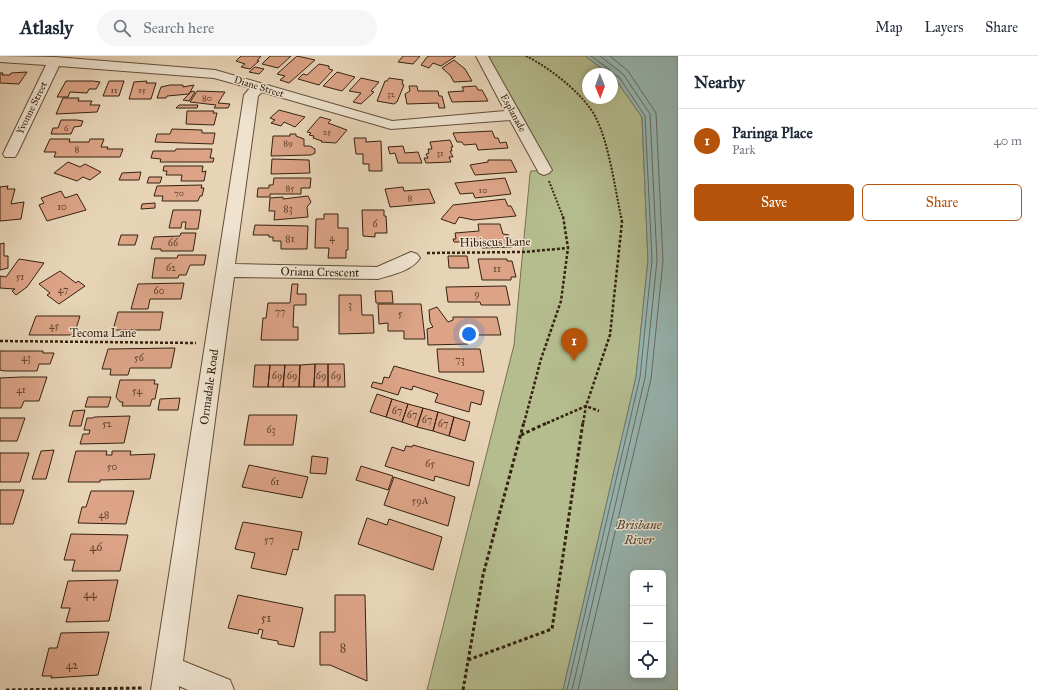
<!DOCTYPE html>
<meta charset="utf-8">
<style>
:root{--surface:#fff;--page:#f6f6f7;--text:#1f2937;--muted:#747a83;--line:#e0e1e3;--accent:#b45309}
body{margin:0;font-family:"IM FELL Great Primer",serif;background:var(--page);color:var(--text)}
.controls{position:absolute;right:12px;bottom:12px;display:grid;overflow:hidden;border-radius:6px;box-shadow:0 2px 6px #0003}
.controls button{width:36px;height:36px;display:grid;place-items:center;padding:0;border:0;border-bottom:1px solid var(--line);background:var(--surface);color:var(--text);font:20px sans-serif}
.compass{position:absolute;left:582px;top:12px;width:36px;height:36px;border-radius:50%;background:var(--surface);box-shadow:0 2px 6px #0003;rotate:179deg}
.you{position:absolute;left:469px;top:278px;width:14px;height:14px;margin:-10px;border:3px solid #fff;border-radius:50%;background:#1a73e8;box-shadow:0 0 0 6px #1a73e833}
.badge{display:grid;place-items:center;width:26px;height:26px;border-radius:50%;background:var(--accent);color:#fff;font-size:13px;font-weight:700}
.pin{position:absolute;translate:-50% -33px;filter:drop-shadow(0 1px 2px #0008)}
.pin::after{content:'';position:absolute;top:21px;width:14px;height:12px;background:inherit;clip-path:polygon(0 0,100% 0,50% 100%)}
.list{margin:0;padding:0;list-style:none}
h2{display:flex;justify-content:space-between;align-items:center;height:52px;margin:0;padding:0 16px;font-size:17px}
h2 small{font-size:13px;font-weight:400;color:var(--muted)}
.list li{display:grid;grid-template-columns:26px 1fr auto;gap:12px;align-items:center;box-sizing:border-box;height:64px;padding:0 16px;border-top:1px solid var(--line)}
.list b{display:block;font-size:15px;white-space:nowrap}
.list p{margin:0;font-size:13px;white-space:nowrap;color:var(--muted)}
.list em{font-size:13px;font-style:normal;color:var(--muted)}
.actions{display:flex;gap:8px;padding:12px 16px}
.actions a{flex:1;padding:9px 0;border:1px solid var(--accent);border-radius:6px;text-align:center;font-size:14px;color:var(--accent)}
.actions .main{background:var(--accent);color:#fff}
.icon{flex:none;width:22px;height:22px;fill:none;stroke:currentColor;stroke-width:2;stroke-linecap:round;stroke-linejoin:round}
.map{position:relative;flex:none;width:678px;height:634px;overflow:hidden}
header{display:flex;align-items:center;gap:24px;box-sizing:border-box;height:56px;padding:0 20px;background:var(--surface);border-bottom:1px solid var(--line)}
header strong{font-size:19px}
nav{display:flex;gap:22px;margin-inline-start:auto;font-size:14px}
.search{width:280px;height:36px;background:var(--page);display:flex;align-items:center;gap:10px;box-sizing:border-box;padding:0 14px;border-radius:22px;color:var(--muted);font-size:15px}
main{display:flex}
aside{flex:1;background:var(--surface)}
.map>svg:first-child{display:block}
</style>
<header>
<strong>Atlasly</strong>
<div class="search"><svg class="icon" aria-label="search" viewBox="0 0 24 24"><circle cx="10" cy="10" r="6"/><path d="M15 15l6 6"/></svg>Search here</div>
<nav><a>Map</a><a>Layers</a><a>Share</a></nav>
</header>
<main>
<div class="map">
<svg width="678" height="634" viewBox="0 0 678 634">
<rect width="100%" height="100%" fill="#e7d4b7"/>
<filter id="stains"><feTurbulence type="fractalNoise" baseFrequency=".005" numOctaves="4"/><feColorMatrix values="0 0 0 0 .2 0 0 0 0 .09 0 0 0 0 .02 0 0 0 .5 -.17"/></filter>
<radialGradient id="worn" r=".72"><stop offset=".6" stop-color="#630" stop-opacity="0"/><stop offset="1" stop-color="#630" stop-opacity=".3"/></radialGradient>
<path fill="#b5bd8f" stroke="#767050" d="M 488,0 L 585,0 L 609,18 L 588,18 L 588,42 L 612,42 L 612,21 L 616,24 L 642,61 L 648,204 L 636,321 L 563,634 L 427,634 L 514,289 L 530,118 L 531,115 L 552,114 Z"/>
<path fill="#97b7b4" stroke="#707b73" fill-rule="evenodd" d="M 585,0 L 678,0 L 678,634 L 563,634 L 636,321 L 648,204 L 642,61 L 616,24 L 612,21 L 612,18 L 609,18 ZM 633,517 L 663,517 L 663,619 L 633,619 Z"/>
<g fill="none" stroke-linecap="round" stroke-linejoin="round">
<path stroke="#666c62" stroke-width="1" d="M 567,634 L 640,321 L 652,204 L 645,60 L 619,21 L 611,17 L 609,13 L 591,0
M 572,634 L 645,322 L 657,204 L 650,58 L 623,18 L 600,0
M 578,634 L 651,323 L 663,205 L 656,57 L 628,15 L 610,0"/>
</g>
<path fill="#dca386" stroke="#362211" d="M 241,0 L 261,0 L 257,5 L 259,5 L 250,13 L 241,11 L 245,8 L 236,5 Z
M 270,0 L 291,0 L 278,12 L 262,8 Z
M 297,0 L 315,4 L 289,27 L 280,24 L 285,20 L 277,18 Z
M 403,0 L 420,0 L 413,8 L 398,6 Z
M 428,0 L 456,0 L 441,10 L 433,7 L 429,12 L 421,9 Z
M 454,4 L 465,13 L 472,25 L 454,26 L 450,19 L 442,12 Z
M 319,8 L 329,10 L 329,13 L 333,14 L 319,29 L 298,23 L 303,18 L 307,19 Z
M 255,11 L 264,13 L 259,18 L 249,16 Z
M 27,16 L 19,28 L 0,27 L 0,17 L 3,17 L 2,19 L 10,19 L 11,17 Z
M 337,16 L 355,21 L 342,35 L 323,30 Z
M 361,22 L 379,26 L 371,35 L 374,36 L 361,48 L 353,46 L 361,37 L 349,35 Z
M 389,22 L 403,24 L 402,28 L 404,29 L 397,46 L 394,48 L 377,45 L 385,25 L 387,25 Z
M 66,25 L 93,25 L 100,26 L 96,33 L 89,33 L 87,37 L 70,36 L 68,41 L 57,41 Z
M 109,25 L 124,25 L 119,40 L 103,40 Z
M 147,25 L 146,27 L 156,27 L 151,43 L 129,43 L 134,26 Z
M 170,29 L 183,29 L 183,31 L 194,29 L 189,38 L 167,40 L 166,42 L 157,42 L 161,31 Z
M 409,30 L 417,30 L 418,35 L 438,35 L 439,40 L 442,40 L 445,52 L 439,52 L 438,47 L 407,48 L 405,38 L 410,35 Z
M 476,30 L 478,34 L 482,34 L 488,45 L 452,46 L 448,36 L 464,35 L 462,31 Z
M 192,35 L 195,36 L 189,45 L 183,44 Z
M 197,35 L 225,36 L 218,47 L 230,48 L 228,52 L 214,52 L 216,49 L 190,46 Z
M 63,42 L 79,42 L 78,45 L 92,45 L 90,49 L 100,49 L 97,56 L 56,58 Z
M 179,49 L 198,49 L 197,52 L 176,52 Z
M 279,54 L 305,61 L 295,71 L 284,66 L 281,70 L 271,67 L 275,64 L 270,62 Z
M 187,55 L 214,55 L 213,57 L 217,57 L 214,69 L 186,68 Z
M 320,61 L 331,64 L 328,67 L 347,74 L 336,87 L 321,86 L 322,85 L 313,82 L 314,80 L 309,79 L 311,77 L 307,76 Z
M 61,64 L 77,64 L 83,65 L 81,70 L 74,71 L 71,78 L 51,78 L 53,72 L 58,72 Z
M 172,73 L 202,74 L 202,77 L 215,77 L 213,88 L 155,86 L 157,78 L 170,78 Z
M 492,75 L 495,82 L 498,82 L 500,87 L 506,86 L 508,92 L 478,94 L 476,88 L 464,89 L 462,86 L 457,86 L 453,77 Z
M 290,78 L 296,78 L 296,80 L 304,83 L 304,90 L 310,90 L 315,93 L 315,97 L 311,99 L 271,100 L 273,80 L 290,80 Z
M 354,82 L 366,82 L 366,86 L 381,85 L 382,115 L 369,115 L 369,108 L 363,108 L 363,98 L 356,98 Z
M 50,83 L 70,83 L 69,86 L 89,86 L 90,83 L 104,83 L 101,91 L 108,91 L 107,93 L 123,93 L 120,101 L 54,101 L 56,96 L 44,96 Z
M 450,84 L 453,91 L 451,91 L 452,95 L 450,95 L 453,101 L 449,101 L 451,106 L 426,107 L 424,102 L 428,102 L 426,98 L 429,97 L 428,93 L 432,93 L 430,86 Z
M 403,90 L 405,97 L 418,96 L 422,107 L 398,107 L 395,97 L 390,98 L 388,91 Z
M 176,93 L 212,93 L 210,102 L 214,102 L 213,106 L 160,106 L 161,103 L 151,102 L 153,95 L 175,95 Z
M 272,103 L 309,104 L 310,117 L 271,118 Z
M 488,104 L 511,104 L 517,116 L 475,119 L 470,109 L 488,106 Z
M 68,106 L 80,111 L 85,108 L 101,116 L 90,124 L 83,121 L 77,125 L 54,117 Z
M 164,110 L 203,110 L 202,116 L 206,115 L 204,125 L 181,125 L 182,119 L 166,119 L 167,115 L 163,115 Z
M 141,116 L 139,124 L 119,124 L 122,117 Z
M 149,121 L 162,121 L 160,127 L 147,127 Z
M 274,122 L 311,122 L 310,132 L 301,132 L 301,138 L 270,138 L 270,141 L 257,141 L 258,132 L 269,132 L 269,129 L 273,129 Z
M 505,122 L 511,138 L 475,142 L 473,137 L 460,138 L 455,127 Z
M 202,129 L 201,132 L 204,132 L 202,140 L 200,140 L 198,145 L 162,145 L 163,140 L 154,140 L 157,130 Z
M 8,130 L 7,133 L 15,133 L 11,148 L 24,146 L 21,163 L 0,165 L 0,131 Z
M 403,131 L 404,135 L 429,133 L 435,147 L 390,151 L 385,133 Z
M 61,135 L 65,142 L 77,138 L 86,154 L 47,165 L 39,149 L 44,147 L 41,142 Z
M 308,140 L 311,146 L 307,151 L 308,161 L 274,164 L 275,155 L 269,155 L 270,142 L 283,141 L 283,143 Z
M 505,143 L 508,150 L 511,150 L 516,160 L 474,164 L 459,161 L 455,168 L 441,163 L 453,149 Z
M 155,147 L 155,152 L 141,153 L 142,148 Z
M 173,154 L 201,154 L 198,173 L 185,173 L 186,166 L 182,166 L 181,172 L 169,172 Z
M 362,154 L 384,154 L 384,160 L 386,160 L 387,177 L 375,177 L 375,181 L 363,180 Z
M 324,158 L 338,158 L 338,172 L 348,172 L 348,194 L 346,194 L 346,202 L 328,202 L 329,192 L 315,192 L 316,163 L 324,163 Z
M 478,168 L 500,168 L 503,178 L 509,179 L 512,191 L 482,192 L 481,186 L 454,186 L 453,183 L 456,183 L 455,177 L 479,175 Z
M 255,169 L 308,170 L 307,193 L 281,193 L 281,185 L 273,185 L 273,181 L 269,181 L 269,179 L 253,179 Z
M 181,177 L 196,177 L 193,195 L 161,195 L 161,193 L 151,193 L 154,181 L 180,180 Z
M 121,179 L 138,179 L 135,189 L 118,189 Z
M 4,187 L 4,200 L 8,200 L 8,212 L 0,214 L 0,188 Z
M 178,199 L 206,199 L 204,209 L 190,209 L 186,219 L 179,219 L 178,222 L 152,222 L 155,202 L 177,202 Z
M 448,200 L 467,200 L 469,212 L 449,212 Z
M 19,203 L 44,207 L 27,231 L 16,239 L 12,235 L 15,233 L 0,232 L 0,220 L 6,221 Z
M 478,203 L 507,203 L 507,205 L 512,205 L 516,221 L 511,221 L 511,224 L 482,224 Z
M 60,215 L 76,227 L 78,225 L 85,230 L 59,248 L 47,239 L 50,237 L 39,228 Z
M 184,227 L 181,243 L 150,243 L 148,253 L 131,253 L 138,228 Z
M 292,228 L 298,228 L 297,238 L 306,238 L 306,249 L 294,249 L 293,271 L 298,271 L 298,284 L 261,284 L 263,262 L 266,262 L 268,247 L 290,247 Z
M 506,230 L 510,249 L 481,249 L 480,246 L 448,246 L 446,231 Z
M 375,235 L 392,235 L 393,247 L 376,247 Z
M 339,239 L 361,239 L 362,259 L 373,259 L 374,277 L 339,278 Z
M 378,248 L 421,248 L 425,283 L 404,283 L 404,275 L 388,275 L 388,267 L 379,268 Z
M 437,251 L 448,266 L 453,264 L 453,261 L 497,261 L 501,279 L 466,279 L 468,288 L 428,289 L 427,273 L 433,271 L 430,266 L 429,254 Z
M 118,256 L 163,256 L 160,274 L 113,274 Z
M 36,260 L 80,260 L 74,279 L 29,279 Z
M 175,292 L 171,312 L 130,312 L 128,319 L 110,319 L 111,313 L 102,313 L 108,293 Z
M 437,293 L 480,293 L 484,316 L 439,316 Z
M 0,295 L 43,295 L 43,297 L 54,297 L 50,308 L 39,308 L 37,315 L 5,315 L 0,314 Z
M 315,308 L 328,308 L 328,331 L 314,331 Z
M 315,308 L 314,331 L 299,331 L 300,309 Z
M 328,308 L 344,308 L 345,331 L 328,331 Z
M 255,309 L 270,309 L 268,331 L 253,331 Z
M 270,309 L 285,309 L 283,331 L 268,331 Z
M 285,309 L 300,309 L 299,331 L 283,331 Z
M 394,310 L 484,335 L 481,349 L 471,346 L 469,356 L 435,346 L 438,338 L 413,330 L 412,334 L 401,331 L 398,339 L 371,331 L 373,326 L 382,328 L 384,321 L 389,322 Z
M 21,321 L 47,321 L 39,345 L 24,345 L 21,352 L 0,352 L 0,322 Z
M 120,324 L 155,324 L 154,328 L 158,328 L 155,343 L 152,343 L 150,350 L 122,350 L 123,346 L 120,346 L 116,341 Z
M 377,338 L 392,343 L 386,361 L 370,356 Z
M 88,341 L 111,341 L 108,351 L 85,351 Z
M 180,342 L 178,354 L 158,354 L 160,343 Z
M 392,343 L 408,348 L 402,366 L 386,361 Z
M 408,348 L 423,352 L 417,371 L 402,366 Z
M 423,352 L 438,356 L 433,375 L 417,371 Z
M 85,354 L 81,370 L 69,370 L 73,355 Z
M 438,356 L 454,361 L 449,380 L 433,375 Z
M 249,359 L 297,359 L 293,389 L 244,389 Z
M 130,360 L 124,387 L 80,388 L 83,378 L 89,378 L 90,374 L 84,374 L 87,362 L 93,362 L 94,361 Z
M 454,361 L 470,366 L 465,385 L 449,380 Z
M 0,362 L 25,362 L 17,385 L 0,385 Z
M 413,389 L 474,406 L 469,430 L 435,420 L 434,425 L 385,410 L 392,391 L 404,395 L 406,390 L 412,391 Z
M 54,394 L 46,423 L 32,423 L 41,395 Z
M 76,395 L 107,395 L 106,399 L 112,399 L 112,395 L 131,395 L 130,399 L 155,398 L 150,423 L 100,424 L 100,426 L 68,426 Z
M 0,397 L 29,397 L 20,426 L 0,426 Z
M 312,400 L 328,402 L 326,418 L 310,417 Z
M 249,409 L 308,421 L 302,442 L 242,431 Z
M 361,410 L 393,420 L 388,434 L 356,424 Z
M 394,421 L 455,441 L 448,470 L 384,449 Z
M 0,434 L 24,434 L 13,468 L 0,468 Z
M 91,435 L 134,435 L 126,468 L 78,467 L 82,451 L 86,451 Z
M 367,462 L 387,469 L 389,463 L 442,481 L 433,514 L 358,488 Z
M 243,466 L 302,476 L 298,494 L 293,493 L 286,519 L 251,512 L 255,497 L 235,493 Z
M 71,478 L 128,479 L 120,515 L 72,515 L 75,504 L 64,504 Z
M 118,524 L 109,565 L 66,566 L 70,552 L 61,552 L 68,525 Z
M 238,539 L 303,552 L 294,591 L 278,588 L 278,585 L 261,582 L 263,574 L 259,573 L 258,578 L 228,572 Z
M 335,539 L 365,539 L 367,625 L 330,609 L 320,609 L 320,576 L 335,576 Z
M 109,576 L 98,619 L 51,622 L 52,620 L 42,620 L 49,592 L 57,592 L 61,577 Z"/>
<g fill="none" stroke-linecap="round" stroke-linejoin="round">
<defs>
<path id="street" d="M 0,0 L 55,1 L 215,14 L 392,65 L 505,55 L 476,0 L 488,0 L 552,114 L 549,117 L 544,119 L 539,117 L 510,64 L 391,73 L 262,36 L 258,40 L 235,208 L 377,211 L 411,196 L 417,198 L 420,202 C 412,215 391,219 378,223 L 234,221 L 183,605 L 230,624 L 234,634 L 188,634 L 179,630 L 179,634 L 151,634 L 244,39 L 250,32 L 214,22 L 59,10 L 17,98 L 15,101 L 5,101 L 3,98 L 46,9 L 0,6 Z"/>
</defs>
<use href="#street" stroke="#624e3a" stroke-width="2"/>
<path stroke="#362211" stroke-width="2" stroke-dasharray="2 1.5" stroke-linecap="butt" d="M 526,0 C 550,12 584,38 596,62 C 609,88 615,132 621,161
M 549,125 L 563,161"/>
<path stroke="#362211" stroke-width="2.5" stroke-dasharray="3 2" stroke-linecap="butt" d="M 427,197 L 523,196 L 568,192
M 0,285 L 196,287
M 524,367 L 541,303 L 561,245 L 568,192 L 563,160
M 547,367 L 586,350 L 599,355
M 583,367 L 586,350 L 610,279 L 622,166 L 621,160"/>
<path stroke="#362211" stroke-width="3" stroke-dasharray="3.5 2.5" stroke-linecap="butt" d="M 521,379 L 549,366
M 468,604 L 552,573 L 583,366
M 6,634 L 143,632
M 463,634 L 483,519 L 524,366"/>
<use href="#street" fill="#efe3d0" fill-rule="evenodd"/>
</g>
<g text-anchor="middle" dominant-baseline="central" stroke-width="3" stroke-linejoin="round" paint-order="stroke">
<g font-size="9" fill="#60422e">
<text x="114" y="33">11</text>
<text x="142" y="33">15</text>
<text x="391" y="37">32</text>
<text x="207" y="41">80</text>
<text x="66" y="71">6</text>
<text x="327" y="75">25</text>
<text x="288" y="86">89</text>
<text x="77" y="92">8</text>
<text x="440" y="96">31</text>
<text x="290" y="131">85</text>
<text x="483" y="133">10</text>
<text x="179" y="136">70</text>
<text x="410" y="141">8</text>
</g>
<g font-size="10" fill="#362211" stroke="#efe3d0">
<text transform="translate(259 31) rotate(17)">Diane Street</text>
<text transform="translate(32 52) rotate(-64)">Yvonne Street</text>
<text transform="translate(513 57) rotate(61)">Esplanade</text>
</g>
<g font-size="10" fill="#60422e">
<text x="62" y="151">10</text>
<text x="288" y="153">83</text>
<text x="375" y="168">6</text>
<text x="332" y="182">4</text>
<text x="290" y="183">81</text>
<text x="173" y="187">66</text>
<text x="171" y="212">62</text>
<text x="497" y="213">11</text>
<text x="20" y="221">51</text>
<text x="63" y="234">47</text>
<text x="159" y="235">60</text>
<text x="477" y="238">9</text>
<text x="350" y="249">3</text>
<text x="280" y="256">77</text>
<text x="400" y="258">5</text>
<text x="54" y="270">45</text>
<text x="26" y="302">43</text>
<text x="139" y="302">56</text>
<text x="460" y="304">73</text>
<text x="277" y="320">69</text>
<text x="292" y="320">69</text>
<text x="321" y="320">69</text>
<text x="336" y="320">69</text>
<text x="21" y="334">41</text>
<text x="137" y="335">54</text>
<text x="397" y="355">67</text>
<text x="412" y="359">67</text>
<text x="427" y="364">67</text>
<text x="107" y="368">52</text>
<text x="443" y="368">67</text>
<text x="271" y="374">63</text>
<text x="430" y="408">65</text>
<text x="112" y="411">50</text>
<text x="275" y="426">61</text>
<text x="420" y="445">59A</text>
<text x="104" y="459">48</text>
<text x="269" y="484">57</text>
</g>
<g font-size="12" fill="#362211" stroke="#efe3d0">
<text transform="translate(495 186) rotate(-1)">Hibiscus Lane</text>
<text transform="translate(320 216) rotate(1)">Oriana Crescent</text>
<text x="103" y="277">Tecoma Lane</text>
<text transform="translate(209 331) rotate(-82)">Ormadale Road</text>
</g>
<g font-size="12" fill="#60422e">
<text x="96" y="491">46</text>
<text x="90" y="538">44</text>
<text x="266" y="562">51</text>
<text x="343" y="592">8</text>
<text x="72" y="609">42</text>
</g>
<g font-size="13" font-style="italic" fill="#4e473a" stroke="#efe3d0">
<text x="639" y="469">Brisbane<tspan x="639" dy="15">River</tspan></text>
</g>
</g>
<rect width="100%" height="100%" filter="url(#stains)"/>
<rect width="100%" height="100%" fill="url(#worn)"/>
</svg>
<div class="controls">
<button>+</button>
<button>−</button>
<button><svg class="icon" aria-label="locate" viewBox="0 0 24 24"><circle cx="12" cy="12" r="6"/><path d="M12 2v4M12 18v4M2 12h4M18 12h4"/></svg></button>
</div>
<svg class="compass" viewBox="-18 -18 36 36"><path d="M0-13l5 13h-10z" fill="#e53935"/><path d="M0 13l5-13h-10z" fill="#747a83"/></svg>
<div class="you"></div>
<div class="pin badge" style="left:574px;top:305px">1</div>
</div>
<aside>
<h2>Nearby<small></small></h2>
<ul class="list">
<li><span class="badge">1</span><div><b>Paringa Place</b><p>Park</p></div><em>40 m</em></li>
</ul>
<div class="actions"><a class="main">Save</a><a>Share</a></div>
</aside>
</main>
